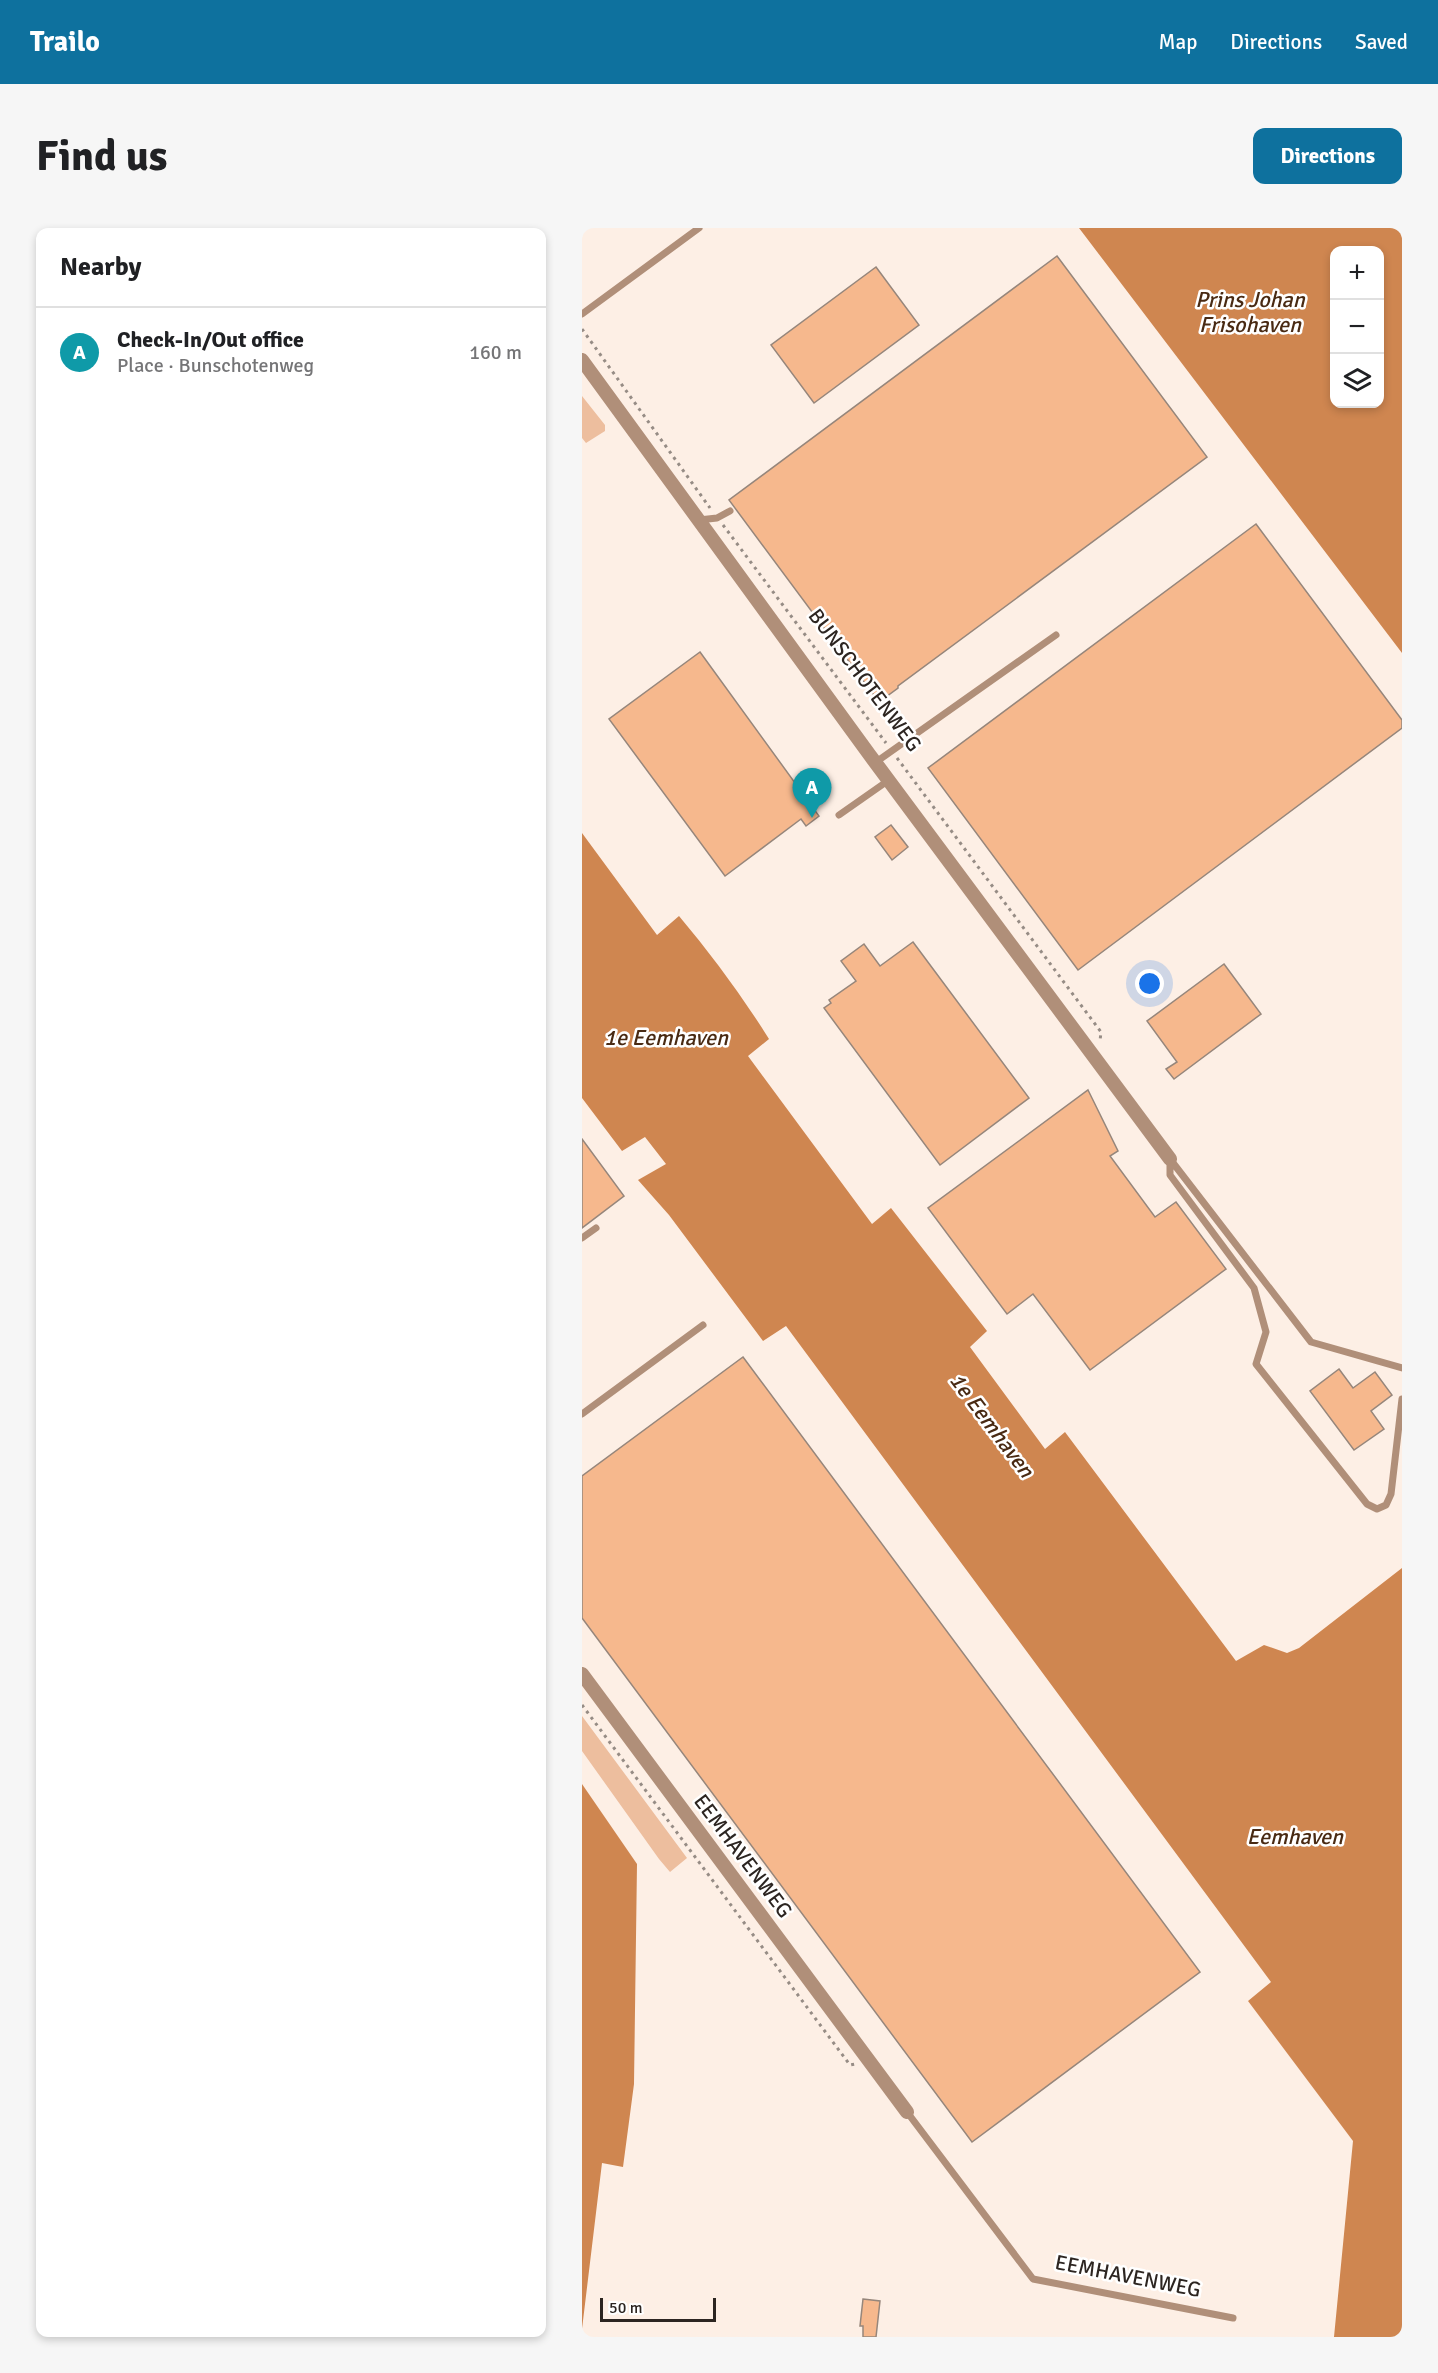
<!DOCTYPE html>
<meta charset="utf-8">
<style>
:root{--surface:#fff;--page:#f6f6f6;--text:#202124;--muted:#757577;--line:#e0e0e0;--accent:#0e719e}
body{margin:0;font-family:Signika,sans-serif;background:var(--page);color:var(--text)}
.controls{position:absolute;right:18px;top:18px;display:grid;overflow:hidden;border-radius:12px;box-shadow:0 3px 9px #0003}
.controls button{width:54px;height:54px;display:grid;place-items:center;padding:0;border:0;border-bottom:2px solid var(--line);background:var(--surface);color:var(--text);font:30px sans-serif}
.scale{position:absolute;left:18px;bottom:15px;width:116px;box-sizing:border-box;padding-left:6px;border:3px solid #2c2521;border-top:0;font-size:16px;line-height:21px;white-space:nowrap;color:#2c2521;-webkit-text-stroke:4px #fff;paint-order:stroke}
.you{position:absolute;left:568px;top:756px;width:21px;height:21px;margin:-15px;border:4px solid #fff;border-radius:50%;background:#1a73e8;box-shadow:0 0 0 9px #1a73e833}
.badge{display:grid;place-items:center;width:39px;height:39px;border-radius:50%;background:var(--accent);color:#fff;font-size:20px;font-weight:700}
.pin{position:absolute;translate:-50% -50px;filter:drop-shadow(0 2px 3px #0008)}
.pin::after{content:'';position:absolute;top:32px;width:21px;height:18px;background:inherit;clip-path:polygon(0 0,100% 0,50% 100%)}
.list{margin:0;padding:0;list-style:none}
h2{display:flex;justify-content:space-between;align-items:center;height:78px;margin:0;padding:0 24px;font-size:26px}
h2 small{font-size:20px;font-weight:400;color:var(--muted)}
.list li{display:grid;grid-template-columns:39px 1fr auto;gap:18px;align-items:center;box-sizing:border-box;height:90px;padding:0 24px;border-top:2px solid var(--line)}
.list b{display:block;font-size:22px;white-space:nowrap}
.list p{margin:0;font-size:20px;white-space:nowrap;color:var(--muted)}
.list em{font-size:20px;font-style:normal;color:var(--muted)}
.icon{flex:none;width:33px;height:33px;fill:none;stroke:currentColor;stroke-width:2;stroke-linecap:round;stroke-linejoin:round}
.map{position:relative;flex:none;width:820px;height:2109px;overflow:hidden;border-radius:12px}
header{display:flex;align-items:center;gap:36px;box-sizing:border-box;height:84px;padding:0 30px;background:var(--accent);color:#fff}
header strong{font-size:28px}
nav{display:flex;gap:33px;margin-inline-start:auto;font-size:21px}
.intro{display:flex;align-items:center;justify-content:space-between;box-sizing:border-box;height:144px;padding:0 36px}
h1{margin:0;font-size:42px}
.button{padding:15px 27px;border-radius:12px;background:var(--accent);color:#fff;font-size:21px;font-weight:700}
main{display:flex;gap:36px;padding:0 36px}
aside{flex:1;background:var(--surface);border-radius:12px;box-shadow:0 3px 9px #0003}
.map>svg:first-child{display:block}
</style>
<header>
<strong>Trailo</strong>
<nav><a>Map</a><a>Directions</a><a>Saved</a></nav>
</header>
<div class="intro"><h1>Find us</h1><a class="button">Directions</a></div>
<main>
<aside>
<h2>Nearby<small></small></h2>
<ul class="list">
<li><span class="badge" style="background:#0f9aa8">A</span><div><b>Check-In/Out office</b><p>Place · Bunschotenweg</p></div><em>160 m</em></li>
</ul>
</aside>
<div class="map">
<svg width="820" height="2109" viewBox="0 0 820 2109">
<rect width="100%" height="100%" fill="#fdefe5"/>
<path fill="#edbe9e" d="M 0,168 L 23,197 L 23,203 L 4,215 L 0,210 Z
M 0,1488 L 105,1630 L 88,1644 L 77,1631 L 0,1523 Z"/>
<path fill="#cf8650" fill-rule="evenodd" d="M 497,0 L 820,0 L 820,425 ZM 752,22 L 798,22 L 798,176 L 752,176 Z
M 0,605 L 75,707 L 97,688 C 130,727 160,768 187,811 L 166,828 L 290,996 L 309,980 L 405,1103 L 388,1119 L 463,1221 L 483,1204 L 654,1433 L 682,1417 L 705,1425 L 717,1420 L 820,1340 L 820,2109 L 752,2109 L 771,1913 L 666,1773 L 689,1754 L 204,1098 L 181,1113 L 87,987 L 56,952 L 84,936 L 63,909 L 40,923 L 0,870 Z
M 0,1556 L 55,1636 L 52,1856 L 41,1939 L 20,1935 L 0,2101 Z"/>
<path fill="#f6b88d" stroke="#96867b" stroke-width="1.5" d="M 475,28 L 625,229 L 316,458 L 316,460 L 297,474 L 147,272 Z
M 294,39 L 337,97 L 232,175 L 189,117 Z
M 674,296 L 820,492 L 820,500 L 496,742 L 346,540 Z
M 118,424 L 237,588 L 224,598 L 219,591 L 143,648 L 27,491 Z
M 309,597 L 326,619 L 310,632 L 293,609 Z
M 331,714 L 447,870 L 358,937 L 242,780 L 249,775 L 247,772 L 274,753 L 259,733 L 282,716 L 298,738 Z
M 642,736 L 679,786 L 592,851 L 584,841 L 595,834 L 565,793 Z
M 506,862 L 536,923 L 528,928 L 573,989 L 594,974 L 644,1041 L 508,1142 L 451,1066 L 425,1086 L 346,980 Z
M 0,911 L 42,968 L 0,1000 Z
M 161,1129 L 618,1744 L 390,1914 L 0,1390 L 0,1248 Z
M 757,1141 L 771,1160 L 793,1144 L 810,1167 L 789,1183 L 802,1201 L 772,1222 L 728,1163 Z
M 281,2071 L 298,2073 L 294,2109 L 281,2109 L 281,2098 L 278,2098 Z"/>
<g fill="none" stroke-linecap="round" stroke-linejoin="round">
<path stroke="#968c85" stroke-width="3" stroke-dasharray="3 4.5" stroke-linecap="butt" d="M 0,101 L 128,280
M 141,297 L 304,515
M 315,530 L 519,804 L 518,813
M 0,1477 L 268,1837 L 273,1836"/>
<path stroke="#b08f79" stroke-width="7" d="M 0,86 L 117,0
M 117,292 L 135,290 L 148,283
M 294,534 L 474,407
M 257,587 L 307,552
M 588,931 L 588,947 L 672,1060 L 684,1104 L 674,1136 L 785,1276 L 795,1281 L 804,1277 L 809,1266 L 820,1171
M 588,931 L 729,1114 L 820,1140
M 0,1010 L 14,1000
M 0,1186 L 121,1097
M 325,1884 L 451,2051 L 651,2090"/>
<path stroke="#b08f79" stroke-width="14" d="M 0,132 L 287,526 L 588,931
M 0,1446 L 325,1884"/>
</g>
<g text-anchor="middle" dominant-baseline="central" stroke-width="5" stroke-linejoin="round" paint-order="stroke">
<g font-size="21" fill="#2c2521" stroke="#fff">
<text transform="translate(283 452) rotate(53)">BUNSCHOTENWEG</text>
<text transform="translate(161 1628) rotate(53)">EEMHAVENWEG</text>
<text transform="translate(546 2048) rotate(11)">EEMHAVENWEG</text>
</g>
<g font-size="22" font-style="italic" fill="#492a13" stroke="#fff">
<text x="668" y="71">Prins Johan<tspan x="668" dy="25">Frisohaven</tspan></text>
<text x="84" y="809">1e Eemhaven</text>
<text transform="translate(410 1197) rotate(53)">1e Eemhaven</text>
<text x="713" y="1608">Eemhaven</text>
</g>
</g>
</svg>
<div class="controls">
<button>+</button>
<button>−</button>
<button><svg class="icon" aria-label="layers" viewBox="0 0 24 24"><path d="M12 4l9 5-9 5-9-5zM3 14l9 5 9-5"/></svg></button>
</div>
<div class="scale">50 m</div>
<div class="you"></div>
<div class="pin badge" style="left:230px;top:590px;background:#0f9aa8">A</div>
</div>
</main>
